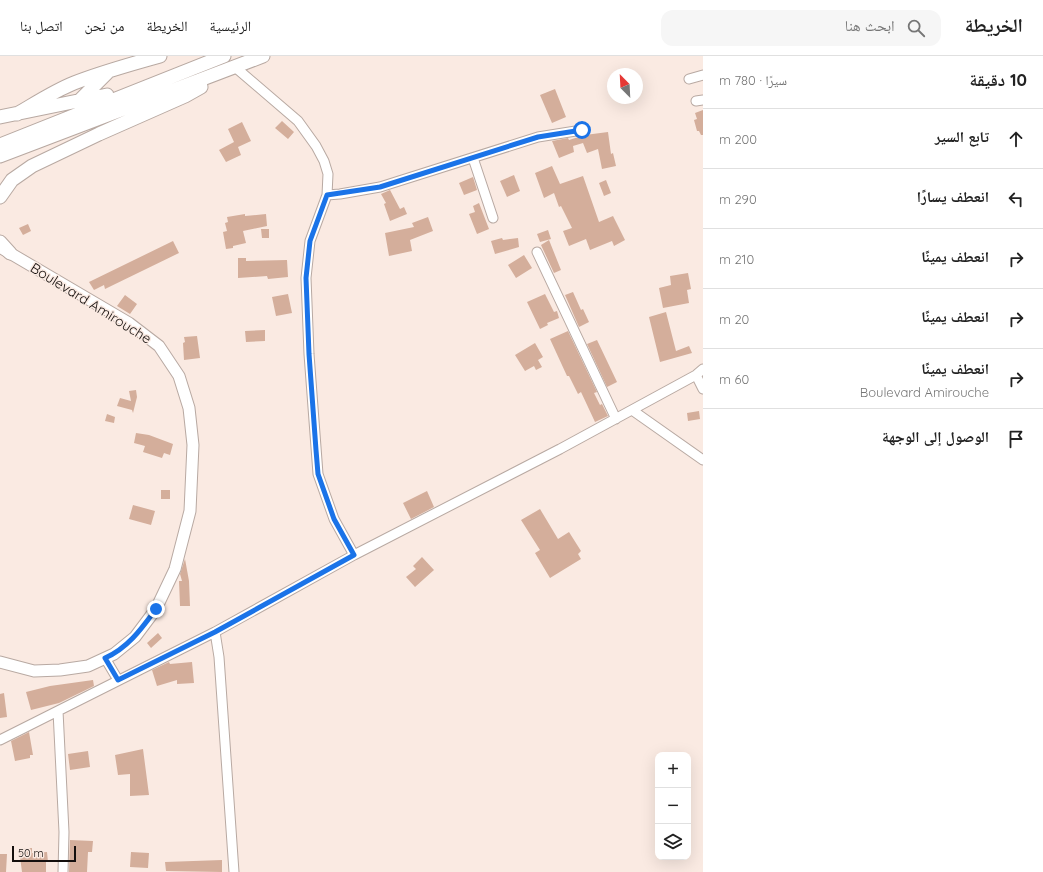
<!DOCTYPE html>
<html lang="ar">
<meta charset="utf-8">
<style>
:root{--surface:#fff;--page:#f6f6f6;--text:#222;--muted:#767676;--line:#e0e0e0}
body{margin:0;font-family:Quicksand,"Noto Naskh Arabic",sans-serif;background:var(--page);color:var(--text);direction:rtl}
.controls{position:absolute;right:12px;bottom:12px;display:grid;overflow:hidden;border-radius:8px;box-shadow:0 4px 16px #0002}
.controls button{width:36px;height:36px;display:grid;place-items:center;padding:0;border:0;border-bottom:1px solid var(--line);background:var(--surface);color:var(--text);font:20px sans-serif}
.compass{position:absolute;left:607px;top:12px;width:36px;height:36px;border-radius:50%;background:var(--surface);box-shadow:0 4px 16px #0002;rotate:336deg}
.scale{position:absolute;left:12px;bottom:10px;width:64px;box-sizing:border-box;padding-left:4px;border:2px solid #140f0d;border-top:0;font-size:11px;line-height:14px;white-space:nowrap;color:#140f0d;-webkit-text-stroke:3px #faeae2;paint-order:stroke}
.stop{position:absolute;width:12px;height:12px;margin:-9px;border:3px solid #1a73e8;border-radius:50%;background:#fff}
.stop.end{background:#1a73e8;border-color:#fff;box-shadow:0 1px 4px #0008}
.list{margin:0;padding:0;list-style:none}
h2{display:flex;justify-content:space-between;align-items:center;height:52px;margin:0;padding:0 16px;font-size:17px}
h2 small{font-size:13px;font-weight:400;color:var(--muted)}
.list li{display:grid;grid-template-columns:26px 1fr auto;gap:12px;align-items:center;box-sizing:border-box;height:60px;padding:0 16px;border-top:1px solid var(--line)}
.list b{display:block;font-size:15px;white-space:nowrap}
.list p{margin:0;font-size:13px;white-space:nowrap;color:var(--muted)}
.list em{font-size:13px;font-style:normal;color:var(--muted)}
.icon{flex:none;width:22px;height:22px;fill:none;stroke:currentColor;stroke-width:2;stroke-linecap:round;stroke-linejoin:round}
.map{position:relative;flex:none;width:703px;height:816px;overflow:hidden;direction:ltr}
header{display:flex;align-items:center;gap:24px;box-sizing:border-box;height:56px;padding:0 20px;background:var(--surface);border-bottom:1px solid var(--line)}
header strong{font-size:19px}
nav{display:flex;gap:22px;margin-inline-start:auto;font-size:14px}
.search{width:280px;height:36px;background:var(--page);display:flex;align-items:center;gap:10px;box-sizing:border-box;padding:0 14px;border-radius:12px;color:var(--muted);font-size:15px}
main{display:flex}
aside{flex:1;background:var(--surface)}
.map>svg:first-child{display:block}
</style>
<header>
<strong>الخريطة</strong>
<div class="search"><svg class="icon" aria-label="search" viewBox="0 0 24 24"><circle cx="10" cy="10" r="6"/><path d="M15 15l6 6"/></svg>ابحث هنا</div>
<nav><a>الرئيسية</a><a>الخريطة</a><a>من نحن</a><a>اتصل بنا</a></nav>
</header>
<main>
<aside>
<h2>10 دقيقة<small>سيرًا · 780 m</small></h2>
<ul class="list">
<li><svg class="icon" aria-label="ahead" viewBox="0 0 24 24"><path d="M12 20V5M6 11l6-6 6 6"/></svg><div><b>تابع السير</b></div><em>200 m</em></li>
<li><svg class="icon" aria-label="left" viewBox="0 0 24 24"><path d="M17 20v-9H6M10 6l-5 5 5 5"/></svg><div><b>انعطف يسارًا</b></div><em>290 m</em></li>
<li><svg class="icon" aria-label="right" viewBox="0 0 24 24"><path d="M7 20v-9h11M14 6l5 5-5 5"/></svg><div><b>انعطف يمينًا</b></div><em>210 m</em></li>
<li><svg class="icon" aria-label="right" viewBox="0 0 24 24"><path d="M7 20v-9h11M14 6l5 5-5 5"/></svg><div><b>انعطف يمينًا</b></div><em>20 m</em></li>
<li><svg class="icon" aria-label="right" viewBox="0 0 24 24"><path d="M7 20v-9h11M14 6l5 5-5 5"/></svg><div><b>انعطف يمينًا</b><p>Boulevard Amirouche</p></div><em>60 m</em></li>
<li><svg class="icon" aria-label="arrive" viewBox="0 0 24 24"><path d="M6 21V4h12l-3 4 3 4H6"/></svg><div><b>الوصول إلى الوجهة</b></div></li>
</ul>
</aside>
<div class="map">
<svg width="703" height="816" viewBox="0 0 703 816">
<rect width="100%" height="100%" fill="#faeae2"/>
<path fill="#d4ae9b" d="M 555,33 L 566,61 L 552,67 L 540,39 Z
M 703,54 L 703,79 L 701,79 L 699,75 L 697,75 L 694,64 L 697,63 L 695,57 Z
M 282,65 L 294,76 L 288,83 L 275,72 Z
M 242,66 L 251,85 L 238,91 L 241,99 L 226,106 L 219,94 L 234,86 L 228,73 Z
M 608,76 L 611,98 L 613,97 L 616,110 L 602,113 L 598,93 L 587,97 L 583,87 L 573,90 L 574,96 L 559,102 L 552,85 L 568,82 L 569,84 L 585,79 Z
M 552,110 L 560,128 L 583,120 L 599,166 L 613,160 L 625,184 L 614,190 L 612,185 L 590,194 L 586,183 L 569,190 L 563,175 L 572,172 L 561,150 L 559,151 L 554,137 L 544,142 L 535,117 Z
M 514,119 L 520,135 L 507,141 L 500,125 Z
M 473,121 L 477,134 L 464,139 L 459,127 Z
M 606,124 L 611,137 L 604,140 L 599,127 Z
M 390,134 L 400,153 L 404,151 L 407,158 L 390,165 L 384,148 L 386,147 L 381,138 Z
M 479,147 L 489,173 L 477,178 L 469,158 L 475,156 L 473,150 Z
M 245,158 L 245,160 L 266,158 L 267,170 L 243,175 L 246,187 L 233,190 L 233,192 L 226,193 L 223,176 L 227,175 L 225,167 L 228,166 L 227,161 Z
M 428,161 L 433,175 L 410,184 L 412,195 L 389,200 L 385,177 L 414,171 L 412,167 Z
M 28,168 L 31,175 L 23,179 L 19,172 Z
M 261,173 L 269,173 L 269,182 L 262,182 Z
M 548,174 L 551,183 L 540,186 L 537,178 Z
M 502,182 L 503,184 L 518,182 L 519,191 L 495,198 L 491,185 Z
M 549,184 L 561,214 L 554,217 L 541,189 Z
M 173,185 L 179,197 L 105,233 L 104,229 L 94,234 L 89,226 Z
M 524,199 L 532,212 L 516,222 L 508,209 Z
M 238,202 L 246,202 L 246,205 L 287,204 L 288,221 L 268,223 L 267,220 L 238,222 Z
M 688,217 L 691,233 L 687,234 L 689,247 L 663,252 L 659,232 L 671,229 L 670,220 Z
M 573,236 L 581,254 L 583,253 L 589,266 L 579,271 L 565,239 Z
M 288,238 L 292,257 L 276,260 L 272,241 Z
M 545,238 L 554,256 L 557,255 L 559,262 L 547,267 L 548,269 L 540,273 L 527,246 Z
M 125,239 L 137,248 L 130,258 L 117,250 Z
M 666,256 L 676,295 L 689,290 L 692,297 L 660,306 L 649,261 Z
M 265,274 L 265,285 L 246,286 L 245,275 Z
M 568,275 L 597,336 L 594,337 L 600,349 L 602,348 L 608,360 L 595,366 L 581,336 L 578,338 L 569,320 L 567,320 L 550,283 Z
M 197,280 L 200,302 L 184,304 L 183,287 L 185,286 L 184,281 Z
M 597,284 L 617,326 L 607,331 L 587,288 Z
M 535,287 L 543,301 L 538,304 L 542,311 L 536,314 L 534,310 L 525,315 L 515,299 Z
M 136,334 L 137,341 L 133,357 L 132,354 L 117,350 L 120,342 L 131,345 L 129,335 Z
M 699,355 L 700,363 L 688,365 L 687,357 Z
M 107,358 L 115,361 L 114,367 L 105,365 Z
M 136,377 L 149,379 L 173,388 L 170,399 L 164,397 L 162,402 L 143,396 L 145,390 L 134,387 Z
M 161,434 L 170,434 L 170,443 L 161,443 Z
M 427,435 L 434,451 L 411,463 L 403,447 Z
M 133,449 L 155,455 L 151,469 L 129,463 Z
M 540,453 L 558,483 L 569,476 L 581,495 L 578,498 L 581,503 L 550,522 L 535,497 L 540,494 L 521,464 Z
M 422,501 L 434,514 L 415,531 L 406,521 L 416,513 L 413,510 Z
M 185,503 L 189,525 L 190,550 L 180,550 L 179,525 L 182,525 L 180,518 Z
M 158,577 L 162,582 L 151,592 L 147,587 Z
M 169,606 L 170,608 L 192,606 L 194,627 L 177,628 L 177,624 L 157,630 L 152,614 Z
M 93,624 L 94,630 L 59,647 L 31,654 L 26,636 L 50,630 Z
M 4,637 L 7,661 L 0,662 L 0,638 Z
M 29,676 L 33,699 L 30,699 L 30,702 L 15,705 L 11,685 Z
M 143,693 L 149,739 L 130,740 L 130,718 L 118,719 L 115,699 Z
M 88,695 L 90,711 L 70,714 L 68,698 Z
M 70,784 L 93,785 L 92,796 L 88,796 L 87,816 L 69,816 Z
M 32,792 L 32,797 L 47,796 L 48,806 L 46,806 L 46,816 L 22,816 L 19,793 Z
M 131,796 L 149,797 L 148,812 L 130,811 Z
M 0,798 L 7,798 L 6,816 L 0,816 Z
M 222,804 L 222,816 L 166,815 L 165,806 Z"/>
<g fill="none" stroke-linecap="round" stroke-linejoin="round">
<defs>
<path id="minor" d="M 235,11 L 298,65 L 316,90 L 324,105 L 328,118 L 327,139 L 310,185 L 306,222 L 309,298 L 318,418 L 334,463 L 354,499
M 689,23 L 703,19
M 696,45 L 703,44
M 473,102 L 493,162
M 327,139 L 340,138 L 380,131 L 538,81 L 582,74
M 537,196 L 616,363
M 696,319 L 703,333
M 632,354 L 703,404
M 215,576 L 219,601 L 234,816
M 105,602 L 118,624
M 58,655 L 64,776 L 63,816
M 0,684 L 215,576 L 354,499 L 560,393 L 696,319 L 703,313"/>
<path id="major" d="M 0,606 L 34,615 L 60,614 L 88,610 L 114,598 L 135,581 L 156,553 L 175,513 L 190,455 L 193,389 L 189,352 L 179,320 L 159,290 L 129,267 L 3,193"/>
<path id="highway" d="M 79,45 L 107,17
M 17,58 C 36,47 54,35 74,27 C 102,16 131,8 160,0
M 0,61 L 107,39
M 0,89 L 224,0
M 0,100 L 263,0
M 0,141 L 12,124 L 32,110 L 99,78 L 185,40 L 201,31
M 0,186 L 10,197"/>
</defs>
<use href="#minor" stroke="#b8a9a2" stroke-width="11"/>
<use href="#major" stroke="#b8a9a2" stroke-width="13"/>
<use href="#highway" stroke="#b8a9a2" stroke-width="15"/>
<use href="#minor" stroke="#fff" stroke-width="9"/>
<use href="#major" stroke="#fff" stroke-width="11"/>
<use href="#highway" stroke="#fff" stroke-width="13"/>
</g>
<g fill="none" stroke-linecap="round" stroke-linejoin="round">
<path stroke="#1a73e8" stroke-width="5" d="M 156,553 C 142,572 128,592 105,602 L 118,624 L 215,576 L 354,499 L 334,463 L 318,418 L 316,394 L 309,298 L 306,222 L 310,185 L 327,139 L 380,131 L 538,81 L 582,74"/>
</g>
<g text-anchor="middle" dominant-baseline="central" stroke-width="3" stroke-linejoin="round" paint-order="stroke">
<g font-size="14" fill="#140f0d" stroke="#faeae2">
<text transform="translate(91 247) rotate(32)">Boulevard Amirouche</text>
</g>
</g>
</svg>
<div class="controls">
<button>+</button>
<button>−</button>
<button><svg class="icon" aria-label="layers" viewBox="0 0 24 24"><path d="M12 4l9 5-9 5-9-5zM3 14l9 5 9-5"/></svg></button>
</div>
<svg class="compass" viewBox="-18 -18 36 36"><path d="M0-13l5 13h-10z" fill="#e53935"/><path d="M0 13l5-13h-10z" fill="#767676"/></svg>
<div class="scale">50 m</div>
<div class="stop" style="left:582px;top:74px"></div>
<div class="stop end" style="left:156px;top:553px"></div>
</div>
</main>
